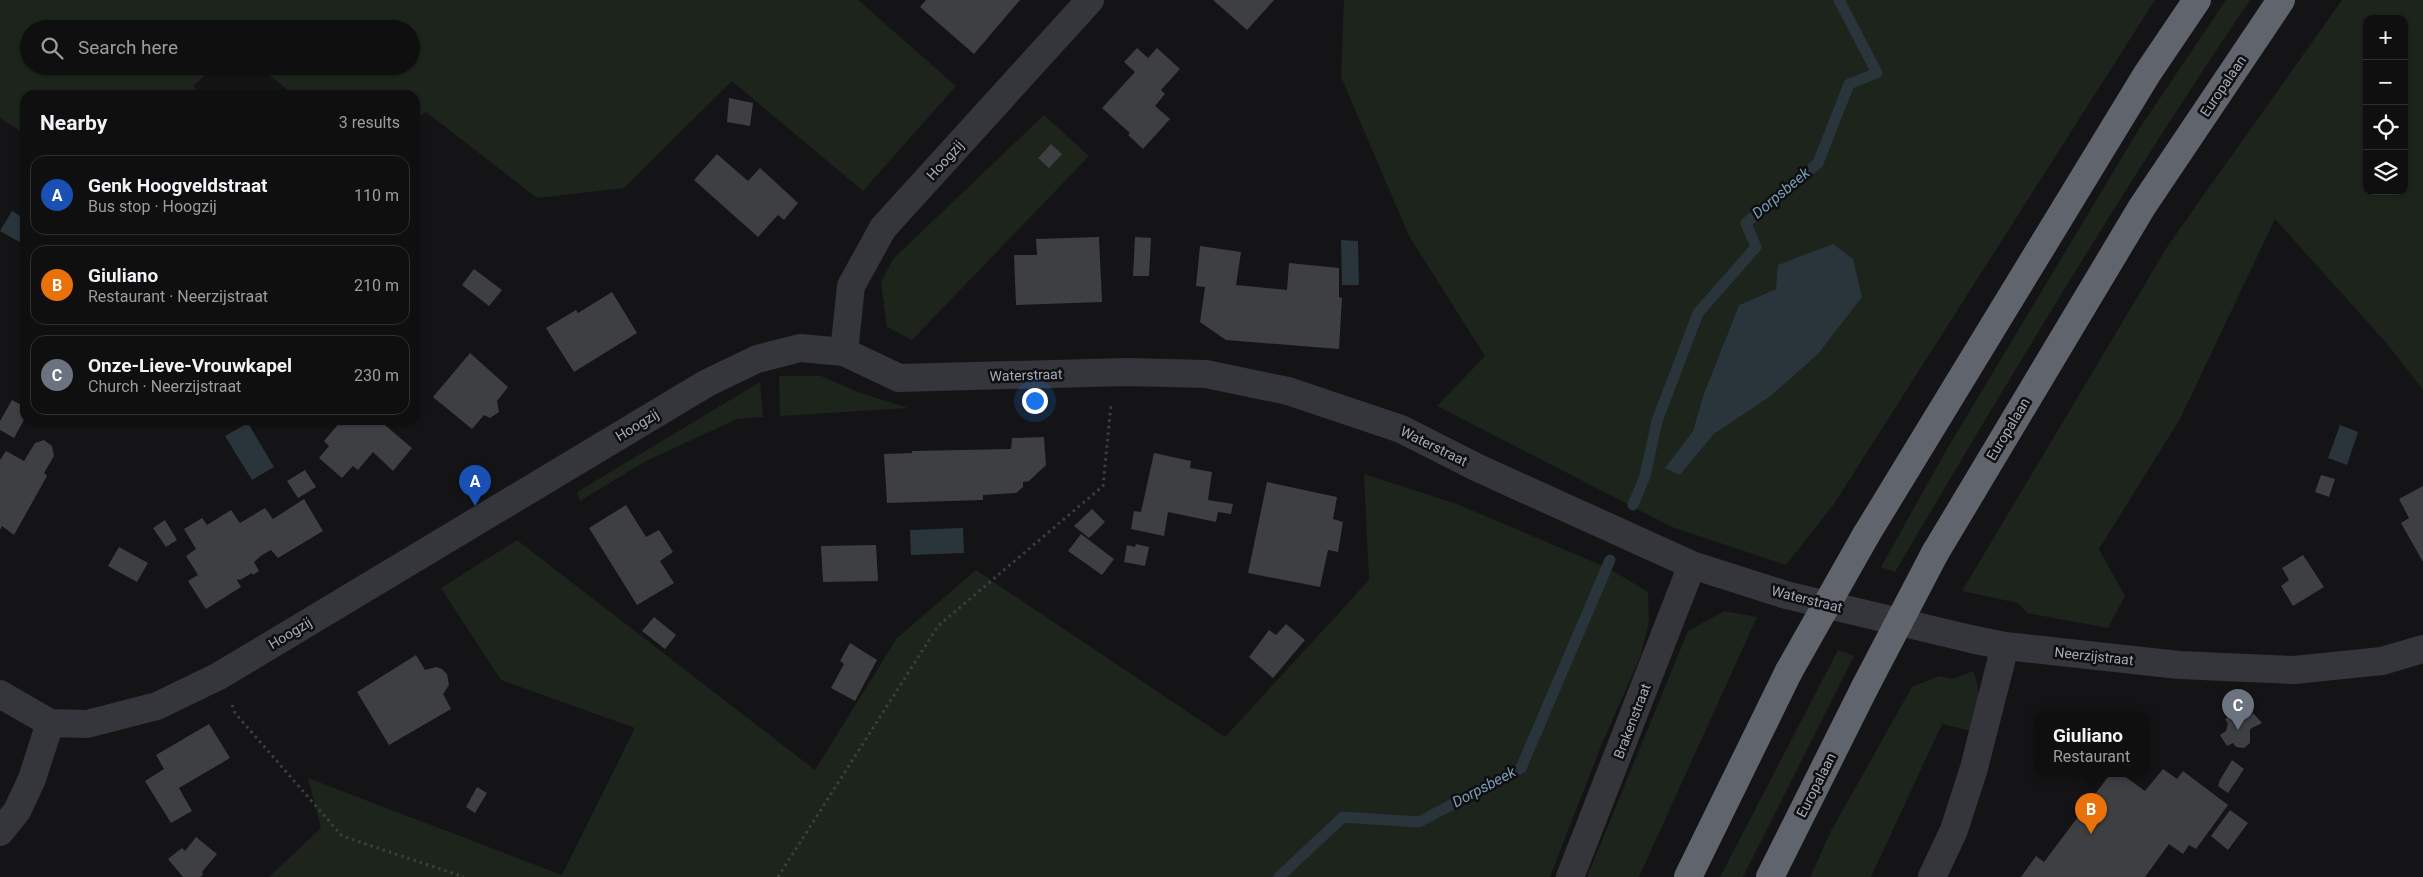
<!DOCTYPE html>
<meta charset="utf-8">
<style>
:root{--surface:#0f0f10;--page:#1d1d1e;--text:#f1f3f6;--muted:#9b9c9f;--line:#2f2f30;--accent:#ea580c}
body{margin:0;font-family:Roboto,sans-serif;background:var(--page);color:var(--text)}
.controls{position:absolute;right:15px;top:15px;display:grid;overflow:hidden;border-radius:10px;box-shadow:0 1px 4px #0004}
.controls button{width:45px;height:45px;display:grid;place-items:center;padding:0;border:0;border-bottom:1px solid var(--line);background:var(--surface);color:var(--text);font:25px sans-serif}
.you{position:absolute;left:1034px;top:400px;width:18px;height:18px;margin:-12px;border:4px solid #fff;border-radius:50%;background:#1a73e8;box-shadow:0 0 0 8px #1a73e833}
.badge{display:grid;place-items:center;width:32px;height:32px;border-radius:50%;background:var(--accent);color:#fff;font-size:16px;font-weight:700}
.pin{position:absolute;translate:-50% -41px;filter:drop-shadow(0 1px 2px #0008)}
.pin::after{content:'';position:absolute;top:26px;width:18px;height:15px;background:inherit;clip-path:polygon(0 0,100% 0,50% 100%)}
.popup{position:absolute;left:2034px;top:712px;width:115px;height:65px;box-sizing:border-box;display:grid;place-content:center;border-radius:10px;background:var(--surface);filter:drop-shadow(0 1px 4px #0005);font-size:16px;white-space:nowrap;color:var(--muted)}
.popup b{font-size:19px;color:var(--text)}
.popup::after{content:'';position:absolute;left:50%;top:100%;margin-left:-10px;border:10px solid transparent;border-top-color:var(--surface)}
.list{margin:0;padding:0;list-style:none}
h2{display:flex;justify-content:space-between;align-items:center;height:65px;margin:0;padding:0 20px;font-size:21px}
h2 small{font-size:16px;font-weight:400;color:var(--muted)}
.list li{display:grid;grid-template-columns:32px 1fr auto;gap:15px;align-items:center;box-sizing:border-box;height:80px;margin:0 10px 10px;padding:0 10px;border:1px solid var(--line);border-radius:15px}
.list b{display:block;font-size:19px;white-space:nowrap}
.list p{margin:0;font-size:16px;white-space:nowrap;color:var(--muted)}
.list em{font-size:16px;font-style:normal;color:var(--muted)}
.icon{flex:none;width:28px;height:28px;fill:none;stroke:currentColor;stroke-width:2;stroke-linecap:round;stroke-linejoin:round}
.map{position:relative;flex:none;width:2423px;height:877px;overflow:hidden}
.search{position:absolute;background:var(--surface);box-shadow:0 1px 4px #0004;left:20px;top:20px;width:400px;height:55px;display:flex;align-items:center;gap:12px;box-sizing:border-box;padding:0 18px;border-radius:28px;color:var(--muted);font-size:19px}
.panel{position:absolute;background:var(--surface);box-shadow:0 1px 4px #0004;left:20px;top:90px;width:400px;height:335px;border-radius:15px}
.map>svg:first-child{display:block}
</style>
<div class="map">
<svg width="2423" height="877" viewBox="0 0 2423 877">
<rect width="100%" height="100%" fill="#141416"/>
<path fill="#1c241c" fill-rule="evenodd" d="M 0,0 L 858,0 L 956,86 L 863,191 L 732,81 L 624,188 L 537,198 L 426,112 L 415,120 L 415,95 L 294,95 L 258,66 L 411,66 L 411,29 L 29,29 L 29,66 L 215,66 L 193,86 L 204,95 L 25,95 L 25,134 L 0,118 Z
M 1344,0 L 2155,0 L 1834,504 L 1786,565 L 1672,527 L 1437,406 L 1485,356 L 1409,236 L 1341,77 ZM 1776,289 L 1768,398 L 1714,434 L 1680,475 L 1666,467 L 1693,431 L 1703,396 L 1739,305 Z
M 2226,0 L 2250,0 C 2124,186 2009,379 1895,572 L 1881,567 L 1944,454 L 2139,129 Z
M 2342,0 L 2423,0 L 2423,390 L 2388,345 L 2275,219 L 2180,419 L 2099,549 L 2125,596 L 2108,628 L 2027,613 L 2018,603 L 1962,591 L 2169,244 ZM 2367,19 L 2404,19 L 2404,191 L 2367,191 Z
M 1044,115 L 1089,156 L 912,340 L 887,327 L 881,283 L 893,259 Z
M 779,376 L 821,376 L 858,392 L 908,408 L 780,416 Z
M 760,382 L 763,417 L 737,419 L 646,461 L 580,501 L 577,492 Z
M 1364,474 L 1457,504 L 1608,568 L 1648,592 L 1649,622 L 1641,655 L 1601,746 L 1550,877 L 269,877 L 321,828 L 308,778 L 562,875 L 635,728 L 501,680 L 441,588 L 517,540 L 815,770 L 897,638 L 976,570 L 1225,737 L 1369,580 Z
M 1724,611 L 1757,617 L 1639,877 L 1587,877 L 1688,631 Z
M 1838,650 L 1854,656 L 1743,877 L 1720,877 Z
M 1973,671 C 1983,691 1976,711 1971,731 L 1942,724 L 1871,877 L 1810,877 L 1831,831 L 1912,687 L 1939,676 L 1952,679 Z"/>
<path fill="#29353b" d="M 12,211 L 25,219 L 25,245 L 0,231 Z
M 1341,240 L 1358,241 L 1359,285 L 1342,285 Z
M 1833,244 L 1853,259 L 1862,297 L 1818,354 L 1768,398 L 1714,434 L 1680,475 L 1665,468 L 1693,431 L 1703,396 L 1739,305 L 1776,289 L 1778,265 Z
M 248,423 L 274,467 L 252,480 L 225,436 Z
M 2340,425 L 2358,432 L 2347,465 L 2328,458 Z
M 963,528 L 964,553 L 911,555 L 910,530 Z"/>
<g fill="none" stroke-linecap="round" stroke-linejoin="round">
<path stroke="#29353b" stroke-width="11" d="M 1633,505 L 1645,476 L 1657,421 L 1698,313 L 1756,247 L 1746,223 L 1818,163 L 1849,84 L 1877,73 L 1839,0
M 1279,877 L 1343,817 L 1419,822 L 1521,768 L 1610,560"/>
</g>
<path fill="#3e3f43" d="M 926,0 L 1020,0 L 974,54 L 920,7 Z
M 1213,0 L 1274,0 L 1247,30 Z
M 1137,48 L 1148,58 L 1157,48 L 1180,69 L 1161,90 L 1165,94 L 1155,106 L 1170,119 L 1143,149 L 1128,135 L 1130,133 L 1102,108 L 1135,72 L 1124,62 Z
M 729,98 L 753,103 L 750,126 L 727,122 Z
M 1051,144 L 1062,154 L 1049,168 L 1038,158 Z
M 717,154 L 748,181 L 760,168 L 798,203 L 784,220 L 778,215 L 758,237 L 694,180 Z
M 1099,237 L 1102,302 L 1016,305 L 1014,255 L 1037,255 L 1036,239 Z
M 1135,237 L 1151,238 L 1149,276 L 1133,276 Z
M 1200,246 L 1241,252 L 1236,285 L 1287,290 L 1289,263 L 1339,268 L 1339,297 L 1342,298 L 1339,349 L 1226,340 L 1200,322 L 1205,287 L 1196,286 Z
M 474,269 L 502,290 L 489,306 L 462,285 Z
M 612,292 L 637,333 L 574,372 L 546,328 L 576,310 L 578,313 Z
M 470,353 L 508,387 L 497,401 L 499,412 L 490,418 L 484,415 L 472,429 L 433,397 Z
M 12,400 L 25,407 L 25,418 L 14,438 L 0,430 L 0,421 Z
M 342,420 L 379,420 L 412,448 L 393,471 L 373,452 L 358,470 L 353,466 L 342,478 L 319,458 L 329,446 L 324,441 Z
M 1044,437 L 1046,465 L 1029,481 L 1023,482 L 1023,487 L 1016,493 L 983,495 L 983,500 L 887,503 L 884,454 L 912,453 L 912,451 L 1011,449 L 1012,438 Z
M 44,440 L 52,446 L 54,456 L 44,473 L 47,476 L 14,535 L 2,526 L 0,530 L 0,460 L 6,451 L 24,461 L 35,443 Z
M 1154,453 L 1191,461 L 1190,468 L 1212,472 L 1208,500 L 1233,504 L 1231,514 L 1218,512 L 1216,522 L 1168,512 L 1164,536 L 1131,529 L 1134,511 L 1141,512 Z
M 305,470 L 316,487 L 298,498 L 287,481 Z
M 2321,475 L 2335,479 L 2329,497 L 2315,492 Z
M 1267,482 L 1337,497 L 1333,519 L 1343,522 L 1338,552 L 1328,550 L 1320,587 L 1248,573 Z
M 2423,486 L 2423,562 L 2401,523 L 2409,518 L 2399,499 Z
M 304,499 L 323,531 L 278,558 L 271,550 L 262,555 L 254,562 L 259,571 L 253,575 L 252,573 L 240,580 L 238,579 L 237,580 L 241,587 L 206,609 L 188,581 L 198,575 L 186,556 L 196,549 L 184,529 L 202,518 L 207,525 L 231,510 L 240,523 L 265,508 L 273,519 Z
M 626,505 L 646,537 L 659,530 L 673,552 L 660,561 L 674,583 L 637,605 L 589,528 Z
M 1092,509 L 1105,522 L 1089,538 L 1074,526 Z
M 165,520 L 177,540 L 166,547 L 153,528 Z
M 1081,534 L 1114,559 L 1102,575 L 1068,551 Z
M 1136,544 L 1149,547 L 1145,566 L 1124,562 L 1127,545 L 1135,547 Z
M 876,545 L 878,581 L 823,582 L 821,546 Z
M 119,547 L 148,563 L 137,582 L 108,566 Z
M 2303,555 L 2324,587 L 2293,606 L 2281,586 L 2289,580 L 2282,568 Z
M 654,617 L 676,635 L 665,649 L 642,631 Z
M 1286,624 L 1305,640 L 1273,678 L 1249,657 L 1269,630 L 1276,635 Z
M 850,643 L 877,660 L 855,701 L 831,688 L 844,664 L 840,661 Z
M 416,655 L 425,670 L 436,667 L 442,669 L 447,674 L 449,685 L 443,694 L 451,709 L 389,745 L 357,692 Z
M 2234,713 L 2239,721 L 2246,719 L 2253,713 L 2262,723 L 2250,729 L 2250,743 L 2244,748 L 2236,747 L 2233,743 L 2227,746 L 2220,735 L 2226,731 L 2228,724 L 2225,719 Z
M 209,724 L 230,758 L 179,788 L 192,811 L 171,823 L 145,781 L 164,769 L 156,755 Z
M 2232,760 L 2244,769 L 2228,793 L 2218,786 L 2220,780 Z
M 2163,769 L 2177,779 L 2183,771 L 2228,805 L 2196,849 L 2189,845 L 2183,854 L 2169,844 L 2145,877 L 2021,877 L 2036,856 L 2044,862 L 2111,773 L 2120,773 L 2145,791 Z
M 477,787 L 487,793 L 475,813 L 466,807 Z
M 2230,810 L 2248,823 L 2228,850 L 2211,836 Z
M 196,837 L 217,854 L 202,872 L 203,875 L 200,877 L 183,877 L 168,859 L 182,848 L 185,851 Z"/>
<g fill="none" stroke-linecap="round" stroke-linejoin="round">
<path stroke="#3b3e42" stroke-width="3" stroke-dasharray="2.5 4" stroke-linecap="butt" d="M 232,705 L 235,713 L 342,836 L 464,877
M 778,877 L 938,626 L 1103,486 L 1111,405"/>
<path stroke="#35363b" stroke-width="28" d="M 844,352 L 851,286 L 883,228 L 1090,0
M 0,694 L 50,723 L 87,724 L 157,706 L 219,676 L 707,383 L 757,359 L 800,348 L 844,352 L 899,378 L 1126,372 L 1206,374 L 1288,391 L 1401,429 L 1478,468 L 1692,565 L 1786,595 L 1971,639 L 2005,646 L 2179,665 L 2294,670 L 2382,661 L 2423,649
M 0,832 L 17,811 L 32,779 L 50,723
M 1570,877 L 1692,565
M 1932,877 L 1954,830 L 1974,768 L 2005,646"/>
<path stroke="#60656d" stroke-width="28" d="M 1866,535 L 2147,74 L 2197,0
M 1935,553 L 2142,207 L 2281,0
M 1688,877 L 1789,671
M 1770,877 L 1865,687"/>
<path stroke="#60656d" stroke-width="28" d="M 1789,671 L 1866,535
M 1865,687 L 1935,553"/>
</g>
<g text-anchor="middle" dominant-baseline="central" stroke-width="5" stroke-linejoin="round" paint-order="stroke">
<g font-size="14" fill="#a5acb7" stroke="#0f0f11">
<text transform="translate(2223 86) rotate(-56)">Europalaan</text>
<text transform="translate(945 160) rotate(-48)">Hoogzij</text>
<text transform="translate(1026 375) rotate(-2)">Waterstraat</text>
<text transform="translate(637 425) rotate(-31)">Hoogzij</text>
<text transform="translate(2008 429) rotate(-59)">Europalaan</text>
<text transform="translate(1434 446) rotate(26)">Waterstraat</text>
<text transform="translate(1807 599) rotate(14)">Waterstraat</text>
<text transform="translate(290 633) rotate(-31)">Hoogzij</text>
<text transform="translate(2094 656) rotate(6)">Neerzijstraat</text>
<text transform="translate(1632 721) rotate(-69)">Brakenstraat</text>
<text transform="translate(1816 785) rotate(-63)">Europalaan</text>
</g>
<g font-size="15" font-style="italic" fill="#799eb5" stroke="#0f0f11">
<text transform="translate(1781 193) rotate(-40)">Dorpsbeek</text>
<text transform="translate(1484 787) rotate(-28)">Dorpsbeek</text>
</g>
</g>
</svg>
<div class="controls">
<button>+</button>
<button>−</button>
<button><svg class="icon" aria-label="locate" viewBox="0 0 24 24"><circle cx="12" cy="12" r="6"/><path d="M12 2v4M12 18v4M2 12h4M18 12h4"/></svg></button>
<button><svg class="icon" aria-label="layers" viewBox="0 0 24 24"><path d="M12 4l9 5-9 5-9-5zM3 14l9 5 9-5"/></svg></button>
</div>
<div class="you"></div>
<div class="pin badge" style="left:475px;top:506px;background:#1a4fb4">A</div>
<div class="pin badge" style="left:2091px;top:834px;background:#e8710a">B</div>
<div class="popup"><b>Giuliano</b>Restaurant</div>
<div class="pin badge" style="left:2238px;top:730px;background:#6b7280">C</div>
<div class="search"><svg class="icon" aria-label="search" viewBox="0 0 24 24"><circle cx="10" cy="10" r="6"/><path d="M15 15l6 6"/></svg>Search here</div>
<section class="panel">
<h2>Nearby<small>3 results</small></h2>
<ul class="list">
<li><span class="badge" style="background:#1a4fb4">A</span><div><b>Genk Hoogveldstraat</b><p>Bus stop · Hoogzij</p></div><em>110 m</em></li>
<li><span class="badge" style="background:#e8710a">B</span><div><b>Giuliano</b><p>Restaurant · Neerzijstraat</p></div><em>210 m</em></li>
<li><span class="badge" style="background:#6b7280">C</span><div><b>Onze-Lieve-Vrouwkapel</b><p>Church · Neerzijstraat</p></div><em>230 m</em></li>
</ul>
</section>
</div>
